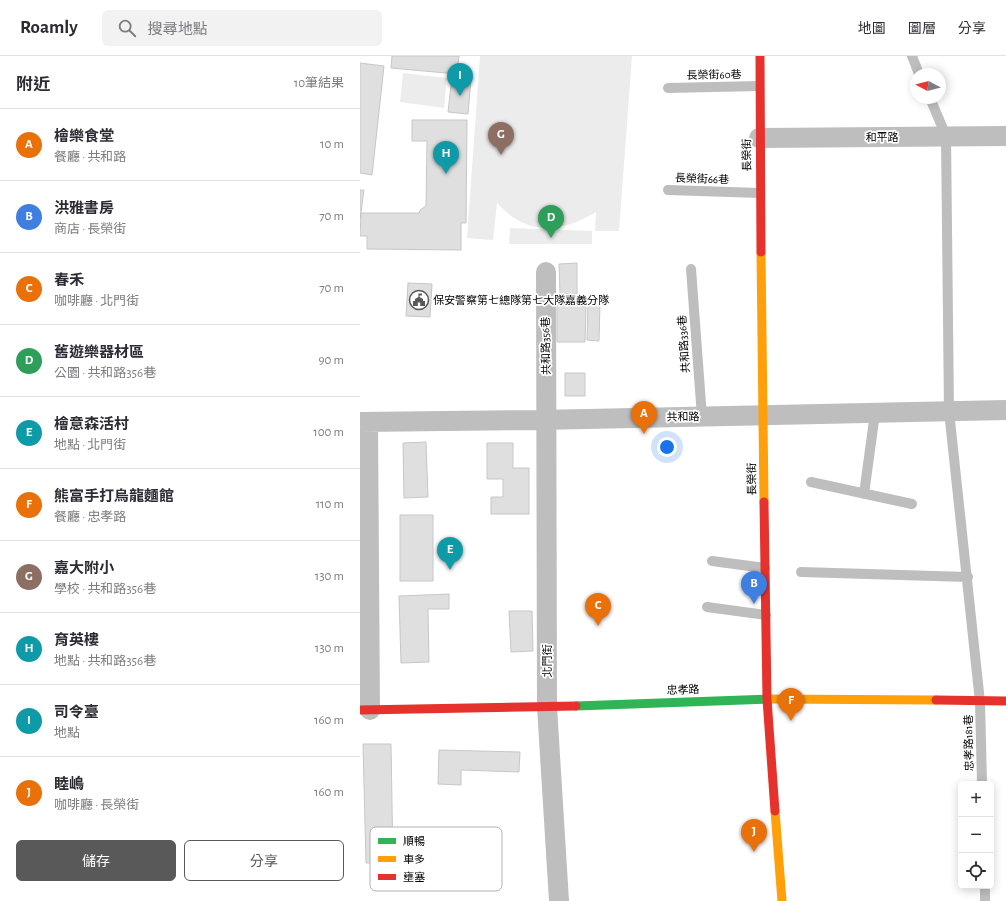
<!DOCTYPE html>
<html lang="zh-TW">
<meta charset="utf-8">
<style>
:root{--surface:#fff;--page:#f2f2f3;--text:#2b2b33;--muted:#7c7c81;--line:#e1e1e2;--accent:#595959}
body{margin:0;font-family:"Alegreya Sans","Noto Sans TC",sans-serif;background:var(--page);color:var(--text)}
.controls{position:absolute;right:12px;bottom:12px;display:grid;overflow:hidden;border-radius:6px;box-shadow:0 2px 10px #0003}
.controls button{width:36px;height:36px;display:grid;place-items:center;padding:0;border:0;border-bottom:1px solid var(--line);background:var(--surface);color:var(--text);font:20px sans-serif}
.compass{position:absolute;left:550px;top:12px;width:36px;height:36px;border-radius:50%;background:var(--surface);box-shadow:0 2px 10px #0003;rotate:277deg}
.you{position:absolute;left:307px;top:391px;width:14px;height:14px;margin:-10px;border:3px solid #fff;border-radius:50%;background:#1a73e8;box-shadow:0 0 0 6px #1a73e833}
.badge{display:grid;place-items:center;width:26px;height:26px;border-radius:50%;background:var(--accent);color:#fff;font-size:13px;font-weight:700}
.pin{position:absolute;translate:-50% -33px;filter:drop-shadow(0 1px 2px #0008)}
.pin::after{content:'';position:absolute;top:21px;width:14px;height:12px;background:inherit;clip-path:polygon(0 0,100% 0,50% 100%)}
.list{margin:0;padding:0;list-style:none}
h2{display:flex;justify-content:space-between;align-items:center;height:52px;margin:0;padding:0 16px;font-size:17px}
h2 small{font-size:13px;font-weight:400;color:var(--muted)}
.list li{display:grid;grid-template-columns:26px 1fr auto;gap:12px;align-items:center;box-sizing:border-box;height:72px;padding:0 16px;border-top:1px solid var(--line)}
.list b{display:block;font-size:15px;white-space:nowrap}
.list p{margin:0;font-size:13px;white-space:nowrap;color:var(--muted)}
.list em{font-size:13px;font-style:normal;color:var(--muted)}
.actions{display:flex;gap:8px;padding:12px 16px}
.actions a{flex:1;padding:9px 0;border:1px solid var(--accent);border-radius:6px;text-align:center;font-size:14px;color:var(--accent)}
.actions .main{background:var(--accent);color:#fff}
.icon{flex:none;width:22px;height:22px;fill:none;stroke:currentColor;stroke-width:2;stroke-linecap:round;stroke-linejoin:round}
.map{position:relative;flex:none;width:646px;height:845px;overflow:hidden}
header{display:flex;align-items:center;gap:24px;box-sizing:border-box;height:56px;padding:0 20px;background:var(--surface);border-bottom:1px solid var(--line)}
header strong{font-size:19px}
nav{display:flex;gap:22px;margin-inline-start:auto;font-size:14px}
.search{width:280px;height:36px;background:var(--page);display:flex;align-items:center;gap:10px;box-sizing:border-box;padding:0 14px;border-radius:6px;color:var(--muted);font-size:15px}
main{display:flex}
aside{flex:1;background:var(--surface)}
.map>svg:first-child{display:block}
</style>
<header>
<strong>Roamly</strong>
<div class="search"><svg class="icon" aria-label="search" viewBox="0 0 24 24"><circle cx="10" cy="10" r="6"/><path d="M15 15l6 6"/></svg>搜尋地點</div>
<nav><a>地圖</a><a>圖層</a><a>分享</a></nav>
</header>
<main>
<aside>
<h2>附近<small>10筆結果</small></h2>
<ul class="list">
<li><span class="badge" style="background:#e8710a">A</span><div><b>檜樂食堂</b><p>餐廳 · 共和路</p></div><em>10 m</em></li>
<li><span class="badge" style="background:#3f7fe0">B</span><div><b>洪雅書房</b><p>商店 · 長榮街</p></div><em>70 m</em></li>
<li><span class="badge" style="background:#e8710a">C</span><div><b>春禾</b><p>咖啡廳 · 北門街</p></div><em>70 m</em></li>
<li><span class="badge" style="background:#2e9e5b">D</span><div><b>舊遊樂器材區</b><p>公園 · 共和路356巷</p></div><em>90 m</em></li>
<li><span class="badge" style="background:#0f9aa8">E</span><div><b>檜意森活村</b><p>地點 · 北門街</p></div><em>100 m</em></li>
<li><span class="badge" style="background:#e8710a">F</span><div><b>熊富手打烏龍麵館</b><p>餐廳 · 忠孝路</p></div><em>110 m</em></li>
<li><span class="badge" style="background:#8d6e63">G</span><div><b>嘉大附小</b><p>學校 · 共和路356巷</p></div><em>130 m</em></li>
<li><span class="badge" style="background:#0f9aa8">H</span><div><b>育英樓</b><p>地點 · 共和路356巷</p></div><em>130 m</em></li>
<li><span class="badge" style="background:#0f9aa8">I</span><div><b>司令臺</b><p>地點</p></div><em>160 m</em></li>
<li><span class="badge" style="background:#e8710a">J</span><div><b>睦嶋</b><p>咖啡廳 · 長榮街</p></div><em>160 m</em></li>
</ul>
<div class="actions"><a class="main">儲存</a><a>分享</a></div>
</aside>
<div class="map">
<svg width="646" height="845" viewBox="0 0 646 845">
<rect width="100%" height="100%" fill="#fff"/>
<path fill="#ececec" d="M 120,0 L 272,0 L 259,175 L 235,175 L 236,156 C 200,178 166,179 137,147 L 133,184 L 107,182 Z
M 43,17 L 87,22 L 84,52 L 40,46 Z
M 150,172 L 232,175 L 232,188 L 149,188 Z"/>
<path fill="#dfdfdf" stroke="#c7c7c7" d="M 32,0 L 99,0 L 97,18 L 31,12 Z
M 0,7 L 24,10 L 12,119 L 0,117 Z
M 92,21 L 111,23 L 108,58 L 88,56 Z
M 52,64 L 107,64 L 106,167 L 101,167 L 101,194 L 7,193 L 7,180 L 0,180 L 1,157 L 59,157 L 60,154 L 66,150 L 67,85 L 52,85 Z
M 0,134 L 4,134 L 0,163 Z
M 217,207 L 217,238 L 200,238 L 199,208 Z
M 48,227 L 72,228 L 70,261 L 46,260 Z
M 228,247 L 240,247 L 239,285 L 227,284 Z
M 197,249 L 226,250 L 225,286 L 197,286 Z
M 205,317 L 225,317 L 225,340 L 205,340 Z
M 66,386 L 68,441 L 44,442 L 43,387 Z
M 127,387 L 153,387 L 153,412 L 169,412 L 169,458 L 131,458 L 131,441 L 143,441 L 143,423 L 127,423 Z
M 40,459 L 73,459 L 73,525 L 40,525 Z
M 89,538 L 89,553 L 68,553 L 69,606 L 41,607 L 39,540 Z
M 149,555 L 172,555 L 173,595 L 151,596 Z
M 3,688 L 31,688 L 33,807 L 6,807 Z
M 79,694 L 160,696 L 159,716 L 101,714 L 101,729 L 78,728 Z"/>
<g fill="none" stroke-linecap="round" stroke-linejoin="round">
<path stroke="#bebebe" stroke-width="10" d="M 552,0 L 559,18
M 308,32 L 399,30
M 570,42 L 586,80 L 589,355 L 620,646 L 622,728
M 308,134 L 400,137
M 331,213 L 342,361
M 451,426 L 552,448
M 504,438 L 515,357
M 352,505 L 405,512
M 441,516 L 608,521
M 347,551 L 406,559
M 625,830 L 625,845"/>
<path stroke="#bebebe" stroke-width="20" d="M 399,82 L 646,80
M 186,216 L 187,651 L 199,845
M 0,366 L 179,364 L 646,354
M 8,366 L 10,654"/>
<path stroke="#30b455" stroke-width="9" d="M 216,650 L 411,643"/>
<path stroke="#ff9f0a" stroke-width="9" d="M 401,196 L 404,446
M 411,643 L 576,644
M 415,755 L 422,845"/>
<path stroke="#e5322d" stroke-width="9" d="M 400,0 L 401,196
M 404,446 L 407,643 L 415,755
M 576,644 L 646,645
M 0,654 L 216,650"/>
</g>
<defs>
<symbol id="civic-ring" viewBox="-11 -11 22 22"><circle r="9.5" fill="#fff" stroke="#595959" stroke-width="1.5"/><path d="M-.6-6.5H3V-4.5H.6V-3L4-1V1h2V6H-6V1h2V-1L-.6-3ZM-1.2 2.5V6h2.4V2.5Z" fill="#595959"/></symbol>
</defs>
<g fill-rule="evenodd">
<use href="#civic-ring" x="48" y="233" width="22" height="22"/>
</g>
<g text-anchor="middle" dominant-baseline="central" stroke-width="3.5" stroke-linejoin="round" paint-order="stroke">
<g font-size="11" fill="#000" stroke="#fff">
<text transform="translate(354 19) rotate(-1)">長榮街60巷</text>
<text x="522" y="81">和平路</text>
<text transform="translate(387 99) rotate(-91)">長榮街</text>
<text transform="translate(342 123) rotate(2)">長榮街66巷</text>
<text transform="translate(324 288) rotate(-94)">共和路336巷</text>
<text transform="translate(186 290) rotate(-91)">共和路356巷</text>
<text transform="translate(323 361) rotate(-1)">共和路</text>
<text transform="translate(392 423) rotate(-91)">長榮街</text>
<text transform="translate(187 605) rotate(-90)">北門街</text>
<text transform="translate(323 634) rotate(-2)">忠孝路</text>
<text transform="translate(609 687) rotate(-91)">忠孝路181巷</text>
</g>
<g font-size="11" fill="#000" stroke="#fff" text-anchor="start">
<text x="73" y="244">保安警察第七總隊第七大隊嘉義分隊</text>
</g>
</g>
<rect x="10" y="771" width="132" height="64" rx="6" fill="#fff" stroke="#b2b2b2" stroke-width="1"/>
<rect x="18" y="782" width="18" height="6" fill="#30b455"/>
<rect x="18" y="800" width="18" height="6" fill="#ff9f0a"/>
<rect x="18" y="818" width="18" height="6" fill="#e5322d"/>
<g font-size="11" fill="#000">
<text x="43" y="789">順暢</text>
<text x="43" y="807">車多</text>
<text x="43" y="825">壅塞</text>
</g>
</svg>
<div class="controls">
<button>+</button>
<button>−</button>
<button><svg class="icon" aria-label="locate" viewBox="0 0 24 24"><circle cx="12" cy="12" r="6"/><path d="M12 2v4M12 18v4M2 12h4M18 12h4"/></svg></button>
</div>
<svg class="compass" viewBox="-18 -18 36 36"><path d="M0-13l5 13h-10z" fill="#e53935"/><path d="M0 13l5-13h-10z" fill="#7c7c81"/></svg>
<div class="you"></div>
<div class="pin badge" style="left:284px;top:378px;background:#e8710a">A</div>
<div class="pin badge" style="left:394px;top:548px;background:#3f7fe0">B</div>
<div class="pin badge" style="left:238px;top:570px;background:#e8710a">C</div>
<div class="pin badge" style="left:191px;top:182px;background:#2e9e5b">D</div>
<div class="pin badge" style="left:90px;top:514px;background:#0f9aa8">E</div>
<div class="pin badge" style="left:431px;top:665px;background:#e8710a">F</div>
<div class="pin badge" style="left:141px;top:99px;background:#8d6e63">G</div>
<div class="pin badge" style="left:86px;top:118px;background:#0f9aa8">H</div>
<div class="pin badge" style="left:100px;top:40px;background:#0f9aa8">I</div>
<div class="pin badge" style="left:394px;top:796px;background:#e8710a">J</div>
</div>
</main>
